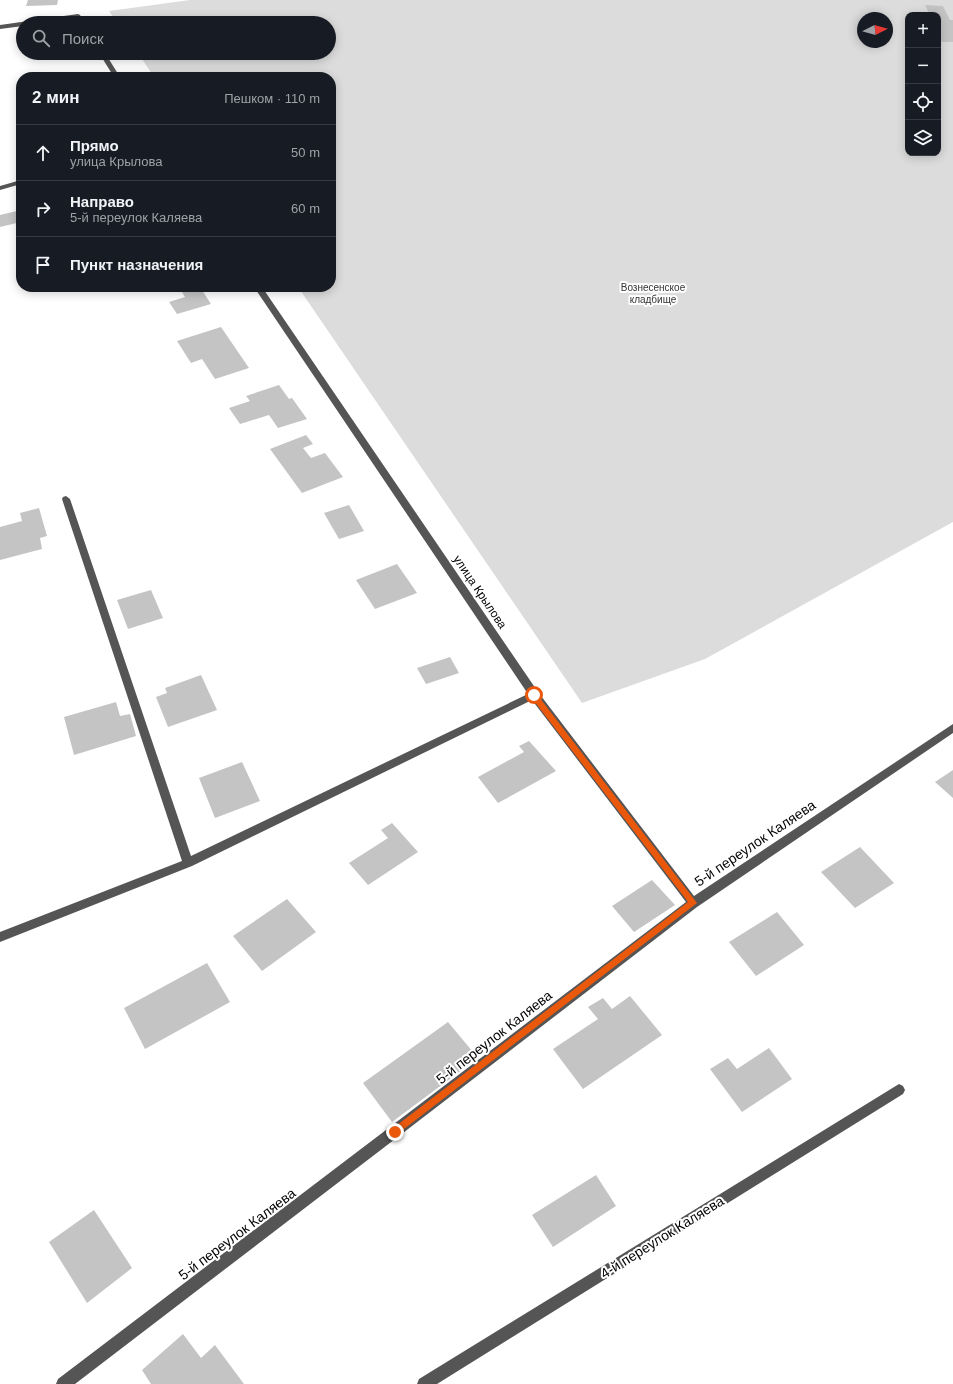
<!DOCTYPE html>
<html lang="ru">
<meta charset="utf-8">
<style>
:root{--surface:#171b24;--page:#20242c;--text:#f1f3f6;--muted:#9ea1a6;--line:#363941}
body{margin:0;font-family:Arial,sans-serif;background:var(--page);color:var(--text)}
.controls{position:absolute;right:12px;top:12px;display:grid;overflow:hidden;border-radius:8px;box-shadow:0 2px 10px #0003}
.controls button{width:36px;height:36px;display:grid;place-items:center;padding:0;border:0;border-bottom:1px solid var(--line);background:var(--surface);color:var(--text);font:20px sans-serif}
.compass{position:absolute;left:857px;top:12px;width:36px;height:36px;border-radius:50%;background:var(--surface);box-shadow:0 2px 10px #0003;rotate:84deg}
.stop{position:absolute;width:12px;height:12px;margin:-9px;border:3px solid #ea580c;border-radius:50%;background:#fff}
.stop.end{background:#ea580c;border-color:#fff;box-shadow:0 1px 4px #0008}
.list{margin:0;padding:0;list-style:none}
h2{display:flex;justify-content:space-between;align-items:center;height:52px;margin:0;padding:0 16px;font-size:17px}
h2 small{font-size:13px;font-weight:400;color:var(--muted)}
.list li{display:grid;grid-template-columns:26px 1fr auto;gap:12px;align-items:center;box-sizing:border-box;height:56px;padding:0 16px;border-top:1px solid var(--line)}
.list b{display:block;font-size:15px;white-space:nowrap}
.list p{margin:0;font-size:13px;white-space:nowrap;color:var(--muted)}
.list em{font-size:13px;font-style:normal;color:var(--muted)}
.icon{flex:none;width:22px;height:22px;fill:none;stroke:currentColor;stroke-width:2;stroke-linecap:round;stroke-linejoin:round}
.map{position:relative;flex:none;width:953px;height:1384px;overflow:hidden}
.search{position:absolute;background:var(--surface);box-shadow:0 2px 10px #0003;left:16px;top:16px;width:320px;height:44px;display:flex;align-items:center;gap:10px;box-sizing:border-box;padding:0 14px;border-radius:22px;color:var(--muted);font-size:15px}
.panel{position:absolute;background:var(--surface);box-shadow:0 2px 10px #0003;left:16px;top:72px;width:320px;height:220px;border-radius:16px}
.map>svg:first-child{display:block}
</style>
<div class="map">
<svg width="953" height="1384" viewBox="0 0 953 1384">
<rect width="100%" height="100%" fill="#fff"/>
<path fill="#dcdcdc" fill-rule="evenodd" d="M 190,0 L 953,0 L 953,522 L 705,659 L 582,703 L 298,287 L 331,287 L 331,77 L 154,77 L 138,53 L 329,53 L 329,23 L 117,23 L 109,11 ZM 908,15 L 938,15 L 938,153 L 908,153 ZM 863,18 L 887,18 L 887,42 L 863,42 Z"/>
<path fill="#c4c4c4" d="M 28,0 L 58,0 L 57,5 L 26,6 Z
M 925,5 L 943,6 L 950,20 L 953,20 L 953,42 L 942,42 L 938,35 L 938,15 L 930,15 Z
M 21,210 L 21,222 L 0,227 L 0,215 Z
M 200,287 L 211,304 L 177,314 L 169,302 L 185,297 L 182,292 Z
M 221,327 L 249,368 L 215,379 L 202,359 L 191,363 L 177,341 Z
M 279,385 L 289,399 L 292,398 L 307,419 L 278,428 L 269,415 L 240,424 L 229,408 L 250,401 L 246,396 Z
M 306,435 L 313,444 L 303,448 L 311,458 L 325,453 L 343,477 L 302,493 L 270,449 Z
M 349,505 L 364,531 L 339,539 L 324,513 Z
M 39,508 L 47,536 L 40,538 L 42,549 L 0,560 L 0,527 L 22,521 L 20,513 Z
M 397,564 L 417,593 L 375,609 L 356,580 Z
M 151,590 L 163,618 L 128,629 L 117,600 Z
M 450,657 L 459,673 L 426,684 L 417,668 Z
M 201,675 L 217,710 L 168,727 L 156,697 L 167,693 L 165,688 Z
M 116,702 L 120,716 L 130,714 L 136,736 L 74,755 L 64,717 Z
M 529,741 L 556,771 L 498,803 L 478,777 L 524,752 L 519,746 Z
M 242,762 L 260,801 L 215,818 L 199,778 Z
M 953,770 L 953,798 L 935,782 Z
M 392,823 L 418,852 L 368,885 L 349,863 L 388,838 L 381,830 Z
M 860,847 L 894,883 L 855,908 L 821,872 Z
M 652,880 L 675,905 L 634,932 L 612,906 Z
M 287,899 L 316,932 L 262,971 L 233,936 Z
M 777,912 L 804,945 L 756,976 L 729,942 Z
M 207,963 L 230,1002 L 145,1049 L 124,1008 Z
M 630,996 L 662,1035 L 583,1089 L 553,1049 L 598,1019 L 588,1007 L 603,998 L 612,1009 Z
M 448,1022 L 478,1058 L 392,1122 L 363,1083 Z
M 769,1048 L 792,1079 L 742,1112 L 710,1069 L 728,1058 L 737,1069 Z
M 596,1175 L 616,1206 L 553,1247 L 532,1215 Z
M 94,1210 L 132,1268 L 87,1303 L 49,1242 Z
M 183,1334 L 201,1358 L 215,1345 L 244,1384 L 151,1384 L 142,1370 Z"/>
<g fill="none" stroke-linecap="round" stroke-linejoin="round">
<path fill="#555" fill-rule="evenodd" d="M 78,14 L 80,15 L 85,23 L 79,23 L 76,18 L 40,23 L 23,23 L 23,26 L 0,29 L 0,25 Z
M 99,53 L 105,53 L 120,77 L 114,77 Z
M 21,180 L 21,184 L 0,190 L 0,186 Z
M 254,287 L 262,287 L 538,692 L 694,896 L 953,724 L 953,733 L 697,907 L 399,1136 L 75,1384 L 56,1384 L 58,1379 L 686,902 L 532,700 L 192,866 L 0,942 L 0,932 L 182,861 L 62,499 L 63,497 L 66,496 L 70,499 L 191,856 L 528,694 Z
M 899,1084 L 903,1086 L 905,1090 L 903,1094 L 437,1384 L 417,1384 L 419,1379 Z"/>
</g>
<path fill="#ea580c" d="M 531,693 L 536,693 L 697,903 L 395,1136 L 391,1132 L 392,1129 L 688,902 L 531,697 Z"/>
<g text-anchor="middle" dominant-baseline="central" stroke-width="4" stroke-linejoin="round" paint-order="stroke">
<g font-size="10" fill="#333" stroke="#fff">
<text x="653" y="287">Вознесенское<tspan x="653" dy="12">кладбище</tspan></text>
</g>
<g font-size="12" fill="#000" stroke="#fff">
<text transform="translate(480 592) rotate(56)">улица Крылова</text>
</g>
<g font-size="14" fill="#000" stroke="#fff">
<text transform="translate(755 843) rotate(-34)">5-й переулок Каляева</text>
<text transform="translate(494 1037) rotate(-38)">5-й переулок Каляева</text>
<text transform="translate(237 1234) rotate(-37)">5-й переулок Каляева</text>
<text transform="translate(662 1237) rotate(-32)">4-й переулок Каляева</text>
</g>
</g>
</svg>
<div class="controls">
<button>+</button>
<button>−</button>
<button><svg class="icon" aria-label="locate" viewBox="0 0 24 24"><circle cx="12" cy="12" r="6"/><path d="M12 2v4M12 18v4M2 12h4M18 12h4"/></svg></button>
<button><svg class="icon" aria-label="layers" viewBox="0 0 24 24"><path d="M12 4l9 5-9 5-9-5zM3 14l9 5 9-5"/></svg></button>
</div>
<svg class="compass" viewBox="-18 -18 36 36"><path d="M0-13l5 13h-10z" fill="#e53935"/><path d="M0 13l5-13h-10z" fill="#9ea1a6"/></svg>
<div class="stop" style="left:534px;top:695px"></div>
<div class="stop end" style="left:395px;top:1132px"></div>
<div class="search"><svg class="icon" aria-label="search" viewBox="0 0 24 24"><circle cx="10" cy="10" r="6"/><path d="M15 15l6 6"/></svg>Поиск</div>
<section class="panel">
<h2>2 мин<small>Пешком · 110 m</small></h2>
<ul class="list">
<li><svg class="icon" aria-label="ahead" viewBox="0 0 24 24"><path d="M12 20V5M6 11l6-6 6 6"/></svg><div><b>Прямо</b><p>улица Крылова</p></div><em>50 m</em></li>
<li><svg class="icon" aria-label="right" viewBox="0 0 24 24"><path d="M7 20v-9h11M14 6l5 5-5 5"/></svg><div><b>Направо</b><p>5-й переулок Каляева</p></div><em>60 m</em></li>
<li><svg class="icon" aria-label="arrive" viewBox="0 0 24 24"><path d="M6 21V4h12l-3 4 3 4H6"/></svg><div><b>Пункт назначения</b></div></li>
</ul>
</section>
</div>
